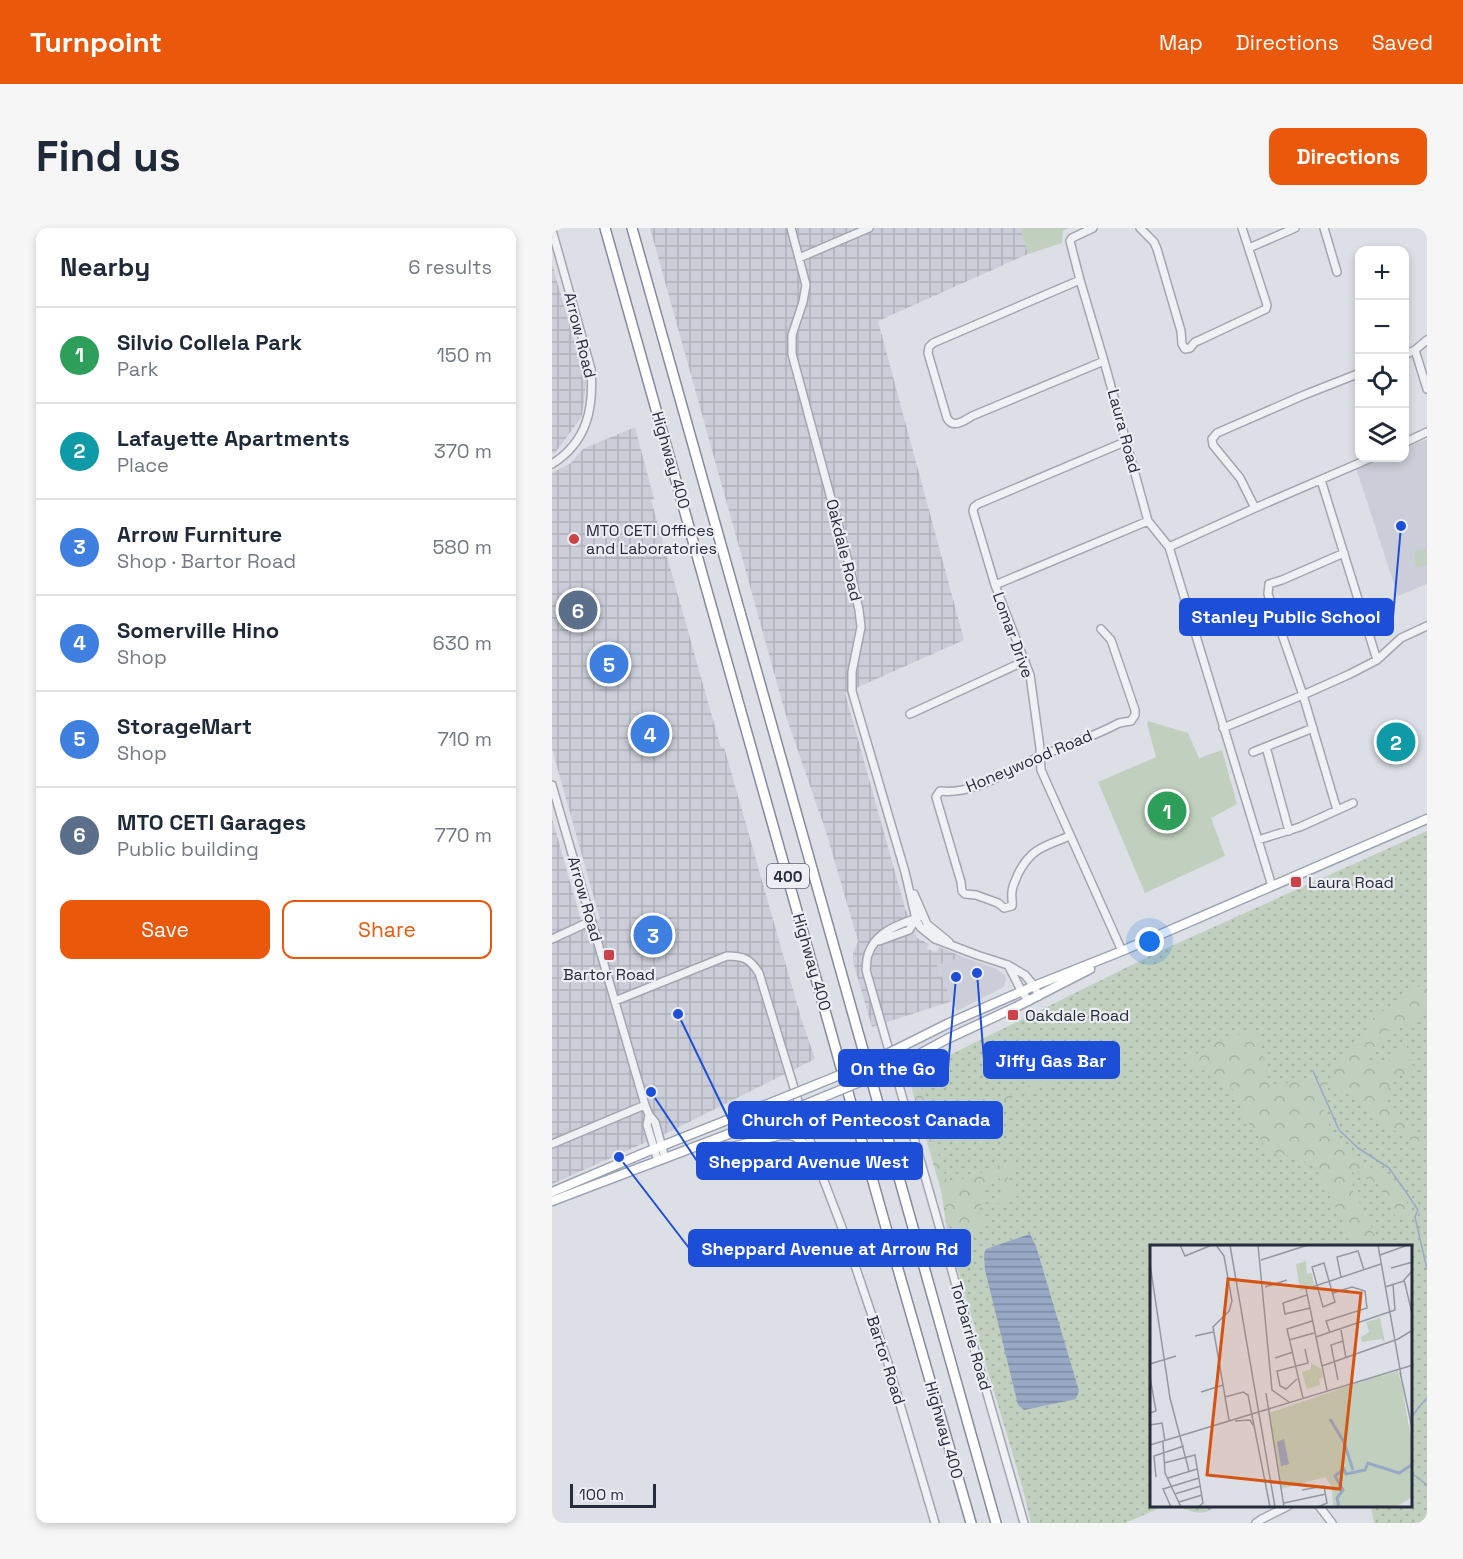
<!DOCTYPE html>
<meta charset="utf-8">
<style>
:root{--surface:#fff;--page:#f6f6f7;--text:#1f2937;--muted:#747a83;--line:#e0e1e3;--accent:#ea580c}
body{margin:0;font-family:"Space Grotesk",sans-serif;background:var(--page);color:var(--text)}
.controls{position:absolute;right:18px;top:18px;display:grid;overflow:hidden;border-radius:12px;box-shadow:0 3px 9px #0003}
.controls button{width:54px;height:54px;display:grid;place-items:center;padding:0;border:0;border-bottom:2px solid var(--line);background:var(--surface);color:var(--text);font:30px sans-serif}
.scale{position:absolute;left:18px;bottom:15px;width:86px;box-sizing:border-box;padding-left:6px;border:3px solid #272c3c;border-top:0;font-size:16px;line-height:21px;white-space:nowrap;color:#272c3c;-webkit-text-stroke:4px #eceef4;paint-order:stroke}
.you{position:absolute;left:598px;top:714px;width:21px;height:21px;margin:-15px;border:4px solid #fff;border-radius:50%;background:#1a73e8;box-shadow:0 0 0 9px #1a73e833}
.badge{display:grid;place-items:center;width:39px;height:39px;border-radius:50%;background:var(--accent);color:#fff;font-size:20px;font-weight:700}
.pin{position:absolute;translate:-50% -50%;border:3px solid #fff;box-shadow:0 2px 6px #0006}
.list{margin:0;padding:0;list-style:none}
h2{display:flex;justify-content:space-between;align-items:center;height:78px;margin:0;padding:0 24px;font-size:26px}
h2 small{font-size:20px;font-weight:400;color:var(--muted)}
.list li{display:grid;grid-template-columns:39px 1fr auto;gap:18px;align-items:center;box-sizing:border-box;height:96px;padding:0 24px;border-top:2px solid var(--line)}
.list b{display:block;font-size:22px;white-space:nowrap}
.list p{margin:0;font-size:20px;white-space:nowrap;color:var(--muted)}
.list em{font-size:20px;font-style:normal;color:var(--muted)}
.actions{display:flex;gap:12px;padding:18px 24px}
.actions a{flex:1;padding:14px 0;border:2px solid var(--accent);border-radius:12px;text-align:center;font-size:21px;color:var(--accent)}
.actions .main{background:var(--accent);color:#fff}
.icon{flex:none;width:33px;height:33px;fill:none;stroke:currentColor;stroke-width:2;stroke-linecap:round;stroke-linejoin:round}
.map{position:relative;flex:none;width:875px;height:1295px;overflow:hidden;border-radius:12px}
header{display:flex;align-items:center;gap:36px;box-sizing:border-box;height:84px;padding:0 30px;background:var(--accent);color:#fff}
header strong{font-size:28px}
nav{display:flex;gap:33px;margin-inline-start:auto;font-size:21px}
.intro{display:flex;align-items:center;justify-content:space-between;box-sizing:border-box;height:144px;padding:0 36px}
h1{margin:0;font-size:42px}
.button{padding:15px 27px;border-radius:12px;background:var(--accent);color:#fff;font-size:21px;font-weight:700}
main{display:flex;gap:36px;padding:0 36px}
aside{flex:1;background:var(--surface);border-radius:12px;box-shadow:0 3px 9px #0003}
.map>svg:first-child{display:block}
</style>
<header>
<strong>Turnpoint</strong>
<nav><a>Map</a><a>Directions</a><a>Saved</a></nav>
</header>
<div class="intro"><h1>Find us</h1><a class="button">Directions</a></div>
<main>
<aside>
<h2>Nearby<small>6 results</small></h2>
<ul class="list">
<li><span class="badge" style="background:#2e9e5b">1</span><div><b>Silvio Collela Park</b><p>Park</p></div><em>150 m</em></li>
<li><span class="badge" style="background:#0f9aa8">2</span><div><b>Lafayette Apartments</b><p>Place</p></div><em>370 m</em></li>
<li><span class="badge" style="background:#3f7fe0">3</span><div><b>Arrow Furniture</b><p>Shop · Bartor Road</p></div><em>580 m</em></li>
<li><span class="badge" style="background:#3f7fe0">4</span><div><b>Somerville Hino</b><p>Shop</p></div><em>630 m</em></li>
<li><span class="badge" style="background:#3f7fe0">5</span><div><b>StorageMart</b><p>Shop</p></div><em>710 m</em></li>
<li><span class="badge" style="background:#5c6f8a">6</span><div><b>MTO CETI Garages</b><p>Public building</p></div><em>770 m</em></li>
</ul>
<div class="actions"><a class="main">Save</a><a>Share</a></div>
</aside>
<div class="map">
<svg width="875" height="1295" viewBox="0 0 875 1295">
<defs>
<pattern id="industrial-grid" width="8" height="8" patternUnits="userSpaceOnUse" patternTransform="scale(1.5)"><rect width="8" height="8" fill="#cbced8"/><path d="M0 4h8M4 0v8" fill="none" stroke="#aeb1ba"/></pattern>
<pattern id="grass-dots" width="8" height="8" patternUnits="userSpaceOnUse" patternTransform="scale(1.5)"><rect width="8" height="8" fill="#c1d0be"/><path d="M2 2h.1M6 6h.1" fill="none" stroke="#a6b3a4" stroke-width="1.8" stroke-linecap="round"/></pattern>
<pattern id="forest-crowns" width="20" height="18" patternUnits="userSpaceOnUse" patternTransform="scale(1.5)"><rect width="20" height="18" fill="#c1d0be"/><path d="M2 6a3 3 0 1 1 6 0M12 15a3 3 0 1 1 6 0" fill="none" stroke="#a6b3a4"/></pattern>
<pattern id="water-rules" width="6" height="5" patternUnits="userSpaceOnUse" patternTransform="scale(1.5)"><rect width="6" height="5" fill="#98a9c6"/><path d="M0 2.5h6" fill="none" stroke="#7c8aa2"/></pattern>
</defs>
<rect width="100%" height="100%" fill="#dddfe6"/>
<path fill="#cbced8" d="M 875,211 L 875,356 L 846,368 L 804,240 L 830,230 L 852,230 L 853,220 Z
M 411,729 L 445,741 L 453,747 L 454,751 L 452,759 L 405,783 L 385,737 Z"/>
<path fill="url(#industrial-grid)" d="M 98,0 L 469,0 L 476,26 L 326,93 L 412,412 L 293,465 L 353,680 L 365,710 L 377,716 L 375,721 L 384,724 L 387,719 L 411,729 L 385,737 L 400,773 L 320,799 L 301,734 L 301,725 L 306,713 L 274,604 L 235,491 Z
M 0,36 L 34,154 L 30,188 L 3,225 L 0,226 Z
M 83,199 L 102,271 L 99,272 L 169,520 L 172,519 L 249,790 L 263,831 L 119,903 L 0,956 L 0,590 L 30,696 L 48,691 L 0,521 L 0,245 L 19,235 L 31,221 Z"/>
<path fill="url(#grass-dots)" d="M 875,603 L 875,1295 L 822,1295 L 819,1279 L 858,1278 L 858,1019 L 599,1019 L 599,1278 L 610,1279 L 573,1295 L 479,1295 L 471,1261 L 396,1009 L 384,927 L 361,845 L 606,724 Z
M 628,1279 L 663,1279 C 650,1289 641,1284 628,1279 Z"/>
<path fill="url(#forest-crowns)" d="M 875,755 L 875,781 L 859,795 L 834,803 L 835,811 C 828,816 817,821 813,827 C 829,849 841,826 855,817 L 855,825 L 861,838 L 854,845 L 841,851 L 836,862 L 835,874 L 838,881 L 861,899 L 875,918 L 875,920 L 869,921 L 856,910 L 831,897 L 804,872 L 802,864 L 792,864 L 776,853 L 795,823 L 813,806 L 817,793 L 864,760 Z
M 697,803 L 705,806 L 709,814 L 714,850 L 723,860 L 739,854 L 775,853 C 776,862 779,872 772,880 L 772,887 L 782,907 L 797,925 L 832,948 L 856,976 L 857,983 L 856,989 L 852,990 L 844,989 L 827,957 L 800,944 L 801,963 L 816,990 L 826,1016 L 826,1019 L 803,1019 L 763,937 L 731,926 L 715,923 C 709,910 699,900 692,887 C 688,880 689,870 684,865 C 674,852 651,842 636,835 L 638,830 L 664,814 Z
M 533,830 L 539,834 L 519,849 L 500,854 L 447,875 L 429,903 L 419,910 L 395,881 L 412,875 L 462,866 L 492,848 L 518,845 Z
M 356,848 L 369,859 L 375,887 L 384,893 L 386,905 L 382,913 L 396,956 L 463,933 L 467,943 L 455,948 L 465,970 L 446,976 L 445,970 L 456,967 L 448,950 L 433,955 L 428,982 L 432,998 L 402,1008 Z"/>
<path fill="#c1d0be" d="M 469,0 L 517,0 L 511,3 L 510,15 L 476,26 Z
M 874,321 L 875,337 L 864,339 L 862,323 Z
M 596,493 L 636,505 L 647,530 L 670,522 L 685,576 L 659,590 L 673,628 L 593,665 L 546,554 L 604,529 L 595,496 Z"/>
<path fill="url(#water-rules)" d="M 478,1006 L 484,1018 L 527,1163 L 524,1171 L 472,1182 L 466,1177 L 433,1042 L 432,1026 L 434,1021 Z"/>
<g fill="none" stroke-linecap="round" stroke-linejoin="round">
<path stroke="#98a9c6" stroke-width="1.5" d="M 761,843 L 787,902 L 806,920 L 837,940 L 854,964 L 866,982 L 863,989 L 875,1041
M 858,1192 L 866,1180 L 875,1170
M 858,1244 L 875,1257"/>
<defs>
<path id="minor" d="M 239,0 L 254,57 L 251,74 L 240,107 L 240,126 L 298,341 L 307,382 L 309,399 L 300,444 L 300,463 L 353,644 L 364,691 L 368,699 L 383,711 L 425,727 L 456,737 L 473,747 L 482,758 L 487,768
M 541,0 L 520,10 L 518,13 L 528,52 L 552,133 L 596,293 L 617,319 L 720,658
M 588,0 L 602,14 L 605,21 L 629,103 L 630,116 L 633,121 L 638,120 L 643,114 L 648,112 L 714,81 L 715,77 L 690,0
M 772,0 L 785,44
M 0,2 L 39,141 C 42,181 35,214 0,236
M 697,20 L 743,0
M 247,30 L 317,0
M 528,52 L 381,115 L 377,119 L 376,125 L 395,190 C 401,201 412,193 420,188 L 552,133
M 863,122 L 875,161
M 852,127 L 863,122 L 875,112
M 852,215 L 875,204
M 769,252 L 825,432
M 703,280 L 688,250 L 661,217 L 660,211 L 665,205 L 752,167 L 808,145
M 617,319 L 703,280 L 819,230
M 443,357 L 596,293
M 358,486 L 473,433
M 671,500 L 751,467 L 798,446 L 825,432 L 849,410 L 875,398
M 714,519 L 737,603
M 701,524 L 761,500
M 0,557 L 93,877 L 97,887 L 103,894 L 113,930
M 785,582 L 751,467 L 716,366 L 717,356 L 730,352 L 792,325
M 518,608 C 493,618 479,620 466,646 C 464,652 460,658 460,664 C 459,669 461,673 460,678 L 452,680 L 446,675 L 424,667 L 413,666 L 410,663 L 409,654 L 384,569 L 388,563 C 424,567 458,541 491,527 C 516,517 543,508 567,495 L 579,493 L 583,487 L 583,482 L 559,412 L 549,401
M 706,612 L 748,599 L 801,575
M 362,666 L 375,696 L 397,714
M 371,688 C 350,695 323,703 316,727 C 314,732 315,737 314,742 L 472,1295
M 0,711 L 39,693
M 327,713 L 357,702 L 364,691
M 570,723 L 489,542 L 488,520 L 478,447 L 443,357 L 421,283 L 422,279 L 426,276 L 575,213
M 456,737 L 470,764 L 477,773
M 63,773 L 175,728 C 192,728 198,731 207,745 L 264,932 L 292,1005 L 335,1132 L 383,1295
M 97,887 L 95,897 L 106,933
M 0,916 L 93,877
M 767,1278 L 780,1295
M 704,1295 L 710,1291 L 736,1278"/>
<path id="major" d="M 347,820 L 395,796 L 482,758 L 570,723 L 875,591
M 351,835 L 395,811 L 464,779 L 538,741
M 155,918 L 180,919 L 229,907 L 238,907 L 244,909 L 253,917 L 264,932
M 0,964 L 92,925 L 236,868
M 0,973 L 240,882"/>
<path id="highway" d="M 53,0 L 333,996 L 419,1295
M 80,0 L 444,1295"/>
</defs>
<use href="#minor" stroke="#a3a6b0" stroke-width="10"/>
<use href="#major" stroke="#9ca3b2" stroke-width="11"/>
<use href="#highway" stroke="#858b9c" stroke-width="12"/>
<use href="#minor" stroke="#eff1f5" stroke-width="7"/>
<use href="#major" stroke="#fff" stroke-width="8"/>
<use href="#highway" stroke="#fff" stroke-width="9"/>
<defs>
<path id="major-bridge" d="M 236,868 L 305,840 L 347,820
M 240,882 L 315,851 L 351,835"/>
</defs>
<use href="#major-bridge" stroke="#9ca3b2" stroke-width="11" stroke-linecap="butt"/>
<use href="#major-bridge" stroke="#fff" stroke-width="8"/>
</g>
<g fill="#ca4349" stroke="#eceef4" stroke-width="2">
<circle cx="22" cy="311" r="6"/>
<rect x="738" y="648" width="12" height="12" rx="3"/>
<rect x="51" y="721" width="12" height="12" rx="3"/>
<rect x="455" y="781" width="12" height="12" rx="3"/>
</g>
<g text-anchor="middle" dominant-baseline="central" stroke-width="4.5" stroke-linejoin="round" paint-order="stroke">
<rect fill="#eceef4" stroke="#626673" stroke-width="1.5" x="215" y="636" width="42" height="24" rx="4.5"/>
<g font-size="15" font-weight="bold" fill="#272c3c">
<text x="236" y="648">400</text>
</g>
<g font-size="16" fill="#272c3c" stroke="#eceef4">
<text transform="translate(28 107) rotate(76)">Arrow Road</text>
<text transform="translate(572 203) rotate(75)">Laura Road</text>
<text transform="translate(119 232) rotate(74)">Highway 400</text>
<text transform="translate(292 322) rotate(76)">Oakdale Road</text>
<text transform="translate(461 407) rotate(70)">Lomar Drive</text>
<text transform="translate(477 533) rotate(-23)">Honeywood Road</text>
<text transform="translate(33 671) rotate(74)">Arrow Road</text>
<text transform="translate(260 734) rotate(74)">Highway 400</text>
<text transform="translate(419 1108) rotate(74)">Torbarrie Road</text>
<text transform="translate(334 1132) rotate(72)">Bartor Road</text>
<text transform="translate(392 1202) rotate(74)">Highway 400</text>
</g>
<g font-size="16" fill="#272c3c" stroke="#eceef4" text-anchor="start">
<text x="34" y="302">MTO CETI Offices<tspan x="34" dy="18">and Laboratories</tspan></text>
<text x="756" y="654">Laura Road</text>
<text x="57" y="746" text-anchor="middle">Bartor Road</text>
<text x="473" y="787">Oakdale Road</text>
</g>
</g>
<g transform="translate(598 1017)">
<rect width="262" height="262" fill="#dddfe6"/>
<path d="M 230,130 L 251,136 L 262,199 L 262,252 L 246,262 L 183,262 L 182,242 L 175,232 L 131,244 L 119,168 Z" fill="#c1d0be"/>
<path d="M 248,126 L 254,152 L 233,162 L 251,144 L 246,140 L 227,141 L 224,133 ZM 201,163 L 188,172 L 195,172 L 191,180 L 196,188 L 182,176 L 182,184 L 192,196 L 184,190 L 185,203 L 179,188 L 161,171 L 171,167 L 174,176 L 182,176 ZM 237,171 L 243,173 L 235,191 L 231,190 L 221,181 Z" fill="#c1d0be"/>
<path d="M 156,16 L 157,29 L 162,28 L 164,40 L 150,46 L 146,19 ZM 230,73 L 235,97 L 231,94 L 212,97 L 211,92 L 219,87 L 216,77 ZM 161,118 L 171,124 L 173,132 L 169,134 L 170,140 L 157,144 L 152,127 L 161,124 Z" fill="#c1d0be"/>
<path d="M 134,194 L 139,219 L 131,221 L 127,197 Z" fill="#98a9c6"/>
<path fill="none" stroke="#98a9c6" stroke-width="3" d="M 180,174 L 194,197 L 203,225M 189,262 L 187,253 L 193,245 L 185,231 L 194,224 L 196,229 L 215,225 L 218,218 L 249,228 L 263,219"/>
<path fill="none" stroke="#9497a2" stroke-width="1.5" d="M 30,0 L 35,11 L 62,0M 66,0 L 74,11 L 82,56 L 79,66 L 63,82 L 79,175M 80,0 L 125,262M 108,0 L 122,145 L 139,157M 228,0 L 251,130M 230,10 L 258,0M 111,15 L 158,0M 174,18 L 185,57 L 173,62 L 162,22 ZM 0,19 L 20,153 L 39,226M 241,23 L 263,17M 263,25 L 254,35 L 263,72M 191,32 L 187,12 L 208,6 L 214,25M 115,42 L 137,35M 235,42 L 254,36M 157,50 L 133,58 L 135,69 L 160,63M 191,85 L 196,113M 180,88 L 176,76 L 217,63 L 215,46 L 202,42 L 183,48M 45,91 L 63,87M 166,92 L 245,65 L 243,40M 139,95 L 164,88M 125,113 L 143,107M 0,119 L 26,111M 172,121 L 248,94 L 263,85M 250,127 L 263,187M 0,132 L 6,166 L 0,168M 147,134 L 136,144 L 130,141 L 127,126 L 158,118 L 155,104M 188,135 L 181,100 L 193,96M 177,145 L 156,44 L 231,19M 51,147 L 73,140M 116,148 L 134,262M 75,152 L 93,147 L 98,150 L 120,262M 153,153 L 137,84 L 162,76M 85,176 L 100,175 L 103,180M 0,180 L 12,178 L 15,196M 13,197 L 15,228 L 31,262M 0,200 L 263,120M 14,218 L 45,210 L 53,258 L 48,262M 6,232 L 4,211 L 34,201M 18,233 L 47,224M 152,245 L 174,241 L 177,258 L 168,262M 25,249 L 51,241M 29,257 L 52,250M 134,258 L 176,249M 21,262 L 13,244 L 49,233"/>
<path fill="#d55411" fill-opacity="0.15" stroke="#d55411" stroke-width="3" d="M 78,34 L 211,48 L 190,244 L 57,230 Z"/>
<rect width="262" height="262" fill="none" stroke="#272c3c" stroke-width="3"/>
</g>
<path fill="none" stroke="#1d4ed8" stroke-width="2" d="M849 298L841 389M425 745L432 832M404 749L396 840M126 786L177 892M99 864L145 933M67 929L137 1020"/>
<g fill="#1d4ed8" stroke="#eceef4" stroke-width="2">
<circle cx="849" cy="298" r="6"/>
<circle cx="425" cy="745" r="6"/>
<circle cx="404" cy="749" r="6"/>
<circle cx="126" cy="786" r="6"/>
<circle cx="99" cy="864" r="6"/>
<circle cx="67" cy="929" r="6"/>
</g>
<g fill="#1d4ed8" stroke="#1d4ed8" stroke-width="2">
<rect x="628" y="371" width="213" height="36" rx="6"/>
<rect x="432" y="814" width="135" height="36" rx="6"/>
<rect x="287" y="822" width="109" height="36" rx="6"/>
<rect x="177" y="874" width="273" height="36" rx="6"/>
<rect x="145" y="915" width="225" height="36" rx="6"/>
<rect x="137" y="1002" width="281" height="36" rx="6"/>
</g>
<g font-size="18" text-anchor="middle" font-weight="bold" fill="#fff">
<text x="734" y="395">Stanley Public School</text>
<text x="499" y="839">Jiffy Gas Bar</text>
<text x="341" y="847">On the Go</text>
<text x="314" y="898">Church of Pentecost Canada</text>
<text x="257" y="940">Sheppard Avenue West</text>
<text x="278" y="1027">Sheppard Avenue at Arrow Rd</text>
</g>
</svg>
<div class="controls">
<button>+</button>
<button>−</button>
<button><svg class="icon" aria-label="locate" viewBox="0 0 24 24"><circle cx="12" cy="12" r="6"/><path d="M12 2v4M12 18v4M2 12h4M18 12h4"/></svg></button>
<button><svg class="icon" aria-label="layers" viewBox="0 0 24 24"><path d="M12 4l9 5-9 5-9-5zM3 14l9 5 9-5"/></svg></button>
</div>
<div class="scale">100 m</div>
<div class="you"></div>
<div class="pin badge" style="left:615px;top:583px;background:#2e9e5b">1</div>
<div class="pin badge" style="left:844px;top:514px;background:#0f9aa8">2</div>
<div class="pin badge" style="left:101px;top:707px;background:#3f7fe0">3</div>
<div class="pin badge" style="left:98px;top:506px;background:#3f7fe0">4</div>
<div class="pin badge" style="left:57px;top:436px;background:#3f7fe0">5</div>
<div class="pin badge" style="left:26px;top:382px;background:#5c6f8a">6</div>
</div>
</main>
